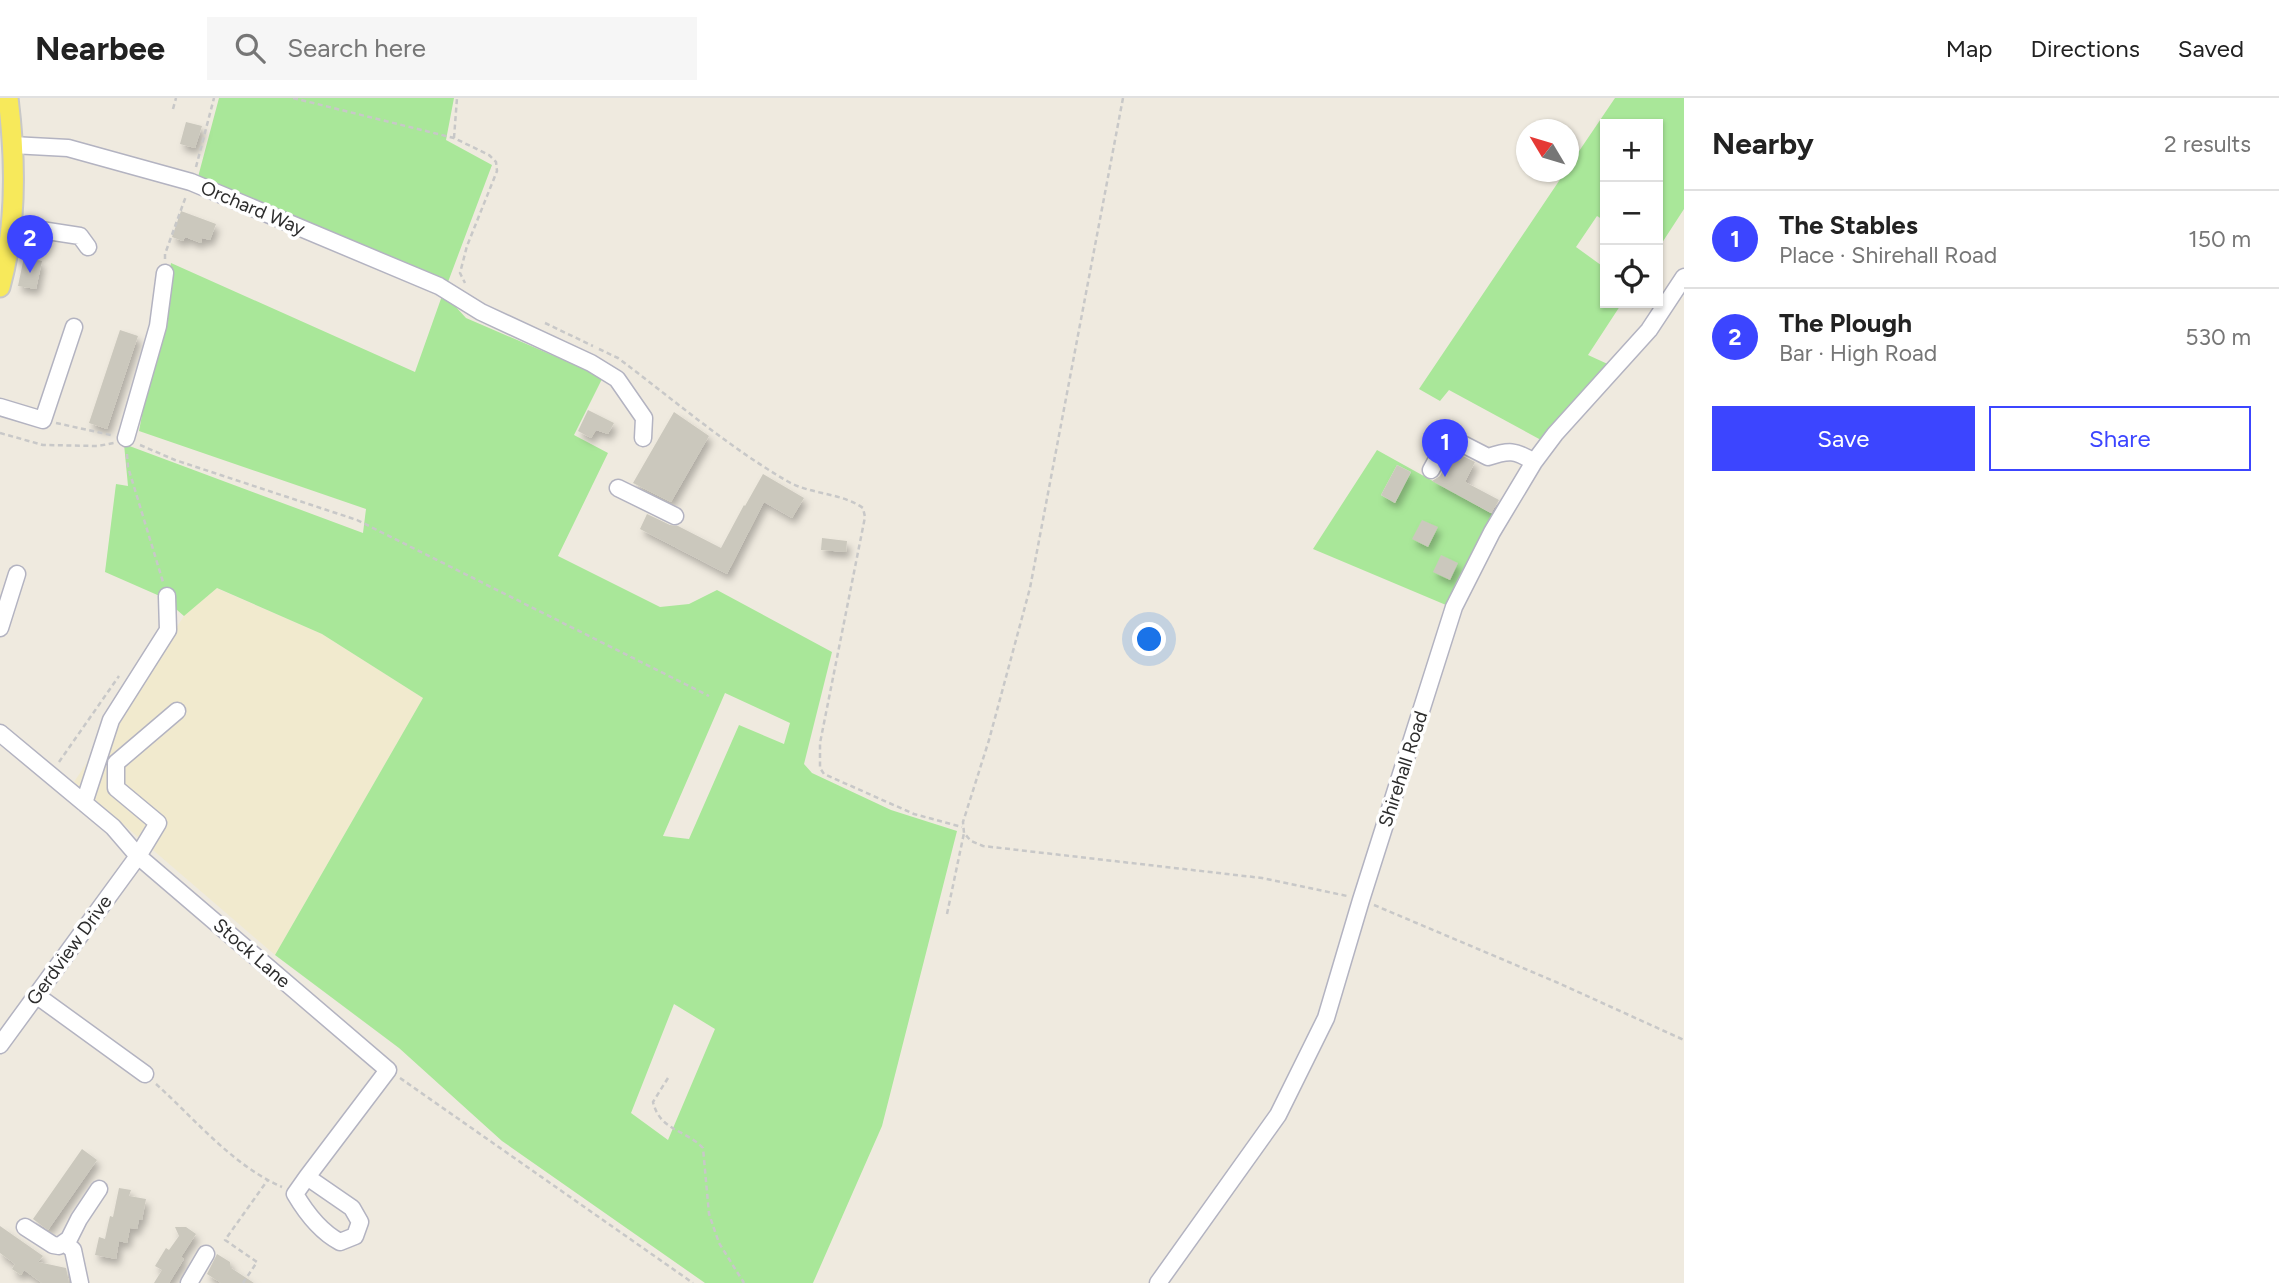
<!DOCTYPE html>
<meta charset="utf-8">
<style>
:root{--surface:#fff;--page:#f6f6f6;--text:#222;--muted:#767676;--line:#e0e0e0;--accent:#3c45ff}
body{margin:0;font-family:Figtree,sans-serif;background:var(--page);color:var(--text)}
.controls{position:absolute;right:21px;top:21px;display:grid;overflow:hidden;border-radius:0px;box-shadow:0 2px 5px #0004}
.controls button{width:63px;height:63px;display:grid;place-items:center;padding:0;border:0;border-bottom:2px solid var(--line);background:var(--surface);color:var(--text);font:35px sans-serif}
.compass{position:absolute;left:1516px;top:21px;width:63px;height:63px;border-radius:50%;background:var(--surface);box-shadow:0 2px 5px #0004;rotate:308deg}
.you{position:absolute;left:1150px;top:542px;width:24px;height:24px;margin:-18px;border:5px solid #fff;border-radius:50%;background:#1a73e8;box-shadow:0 0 0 10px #1a73e833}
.badge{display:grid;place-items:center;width:46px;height:46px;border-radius:50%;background:var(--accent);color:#fff;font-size:23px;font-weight:700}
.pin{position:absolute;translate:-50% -58px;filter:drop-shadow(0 2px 4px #0008)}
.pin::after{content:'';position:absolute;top:37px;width:24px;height:21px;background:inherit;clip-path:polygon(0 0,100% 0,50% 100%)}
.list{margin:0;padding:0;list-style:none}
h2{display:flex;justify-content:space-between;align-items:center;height:91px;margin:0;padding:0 28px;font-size:30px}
h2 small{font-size:23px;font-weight:400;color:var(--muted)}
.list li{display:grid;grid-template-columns:46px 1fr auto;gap:21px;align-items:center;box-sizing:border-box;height:98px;padding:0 28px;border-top:2px solid var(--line)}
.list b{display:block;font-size:26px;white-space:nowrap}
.list p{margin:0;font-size:23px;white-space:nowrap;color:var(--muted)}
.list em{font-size:23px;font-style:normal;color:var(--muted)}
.actions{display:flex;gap:14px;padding:21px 28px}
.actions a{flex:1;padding:16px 0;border:2px solid var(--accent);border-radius:0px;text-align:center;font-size:24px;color:var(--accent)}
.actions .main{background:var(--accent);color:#fff}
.icon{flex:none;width:38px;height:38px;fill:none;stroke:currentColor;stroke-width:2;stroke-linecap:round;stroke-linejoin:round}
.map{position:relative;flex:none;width:1684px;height:1185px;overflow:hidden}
header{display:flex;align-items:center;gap:42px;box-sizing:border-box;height:98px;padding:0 35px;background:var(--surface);border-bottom:2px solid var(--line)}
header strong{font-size:33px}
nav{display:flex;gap:38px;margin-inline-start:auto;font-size:24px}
.search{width:490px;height:63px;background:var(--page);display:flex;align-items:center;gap:18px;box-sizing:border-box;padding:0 24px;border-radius:0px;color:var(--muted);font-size:26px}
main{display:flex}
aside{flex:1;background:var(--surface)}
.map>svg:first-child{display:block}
</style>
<header>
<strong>Nearbee</strong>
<div class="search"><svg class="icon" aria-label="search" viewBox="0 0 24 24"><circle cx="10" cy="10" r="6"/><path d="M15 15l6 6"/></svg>Search here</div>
<nav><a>Map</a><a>Directions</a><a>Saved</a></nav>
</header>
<main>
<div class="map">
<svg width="1684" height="1185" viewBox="0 0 1684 1185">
<defs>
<filter id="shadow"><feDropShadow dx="3.5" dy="6" stdDeviation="3.5" flood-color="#0004"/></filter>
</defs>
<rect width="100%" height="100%" fill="#efeadf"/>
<path fill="#f1eace" d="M 216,490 L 322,536 L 423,600 L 275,857 L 74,684 L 184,518 Z"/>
<path fill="#a9e799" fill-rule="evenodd" d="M 219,0 L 454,0 L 446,42 L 492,67 L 448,184 L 198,79 Z
M 1615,0 L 1684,0 L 1684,111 L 1658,151 L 1658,26 L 1605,26 L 1605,123 L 1597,118 L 1576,149 L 1605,170 L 1605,205 L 1622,205 L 1588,257 L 1612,268 L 1541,342 L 1449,292 L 1440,303 L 1419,291 L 1565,74 L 1568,74 L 1569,68 Z
M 171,165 L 415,274 L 443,195 L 466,220 L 603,279 L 574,337 L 608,355 L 558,458 L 660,509 L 689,506 L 717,492 L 832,554 L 804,666 L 812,675 L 891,712 L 957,733 L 882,1028 L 813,1185 L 705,1185 L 502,1043 L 399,950 L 275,857 L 423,600 L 322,536 L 217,490 L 184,518 L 162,499 L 105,474 L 116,386 L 128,388 L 124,346 L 363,435 L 366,411 L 139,333 ZM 725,595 L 790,625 L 784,646 L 739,627 L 689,741 L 663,738 ZM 674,906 L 715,931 L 668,1042 L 631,1015 Z
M 1377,352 L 1494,417 L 1446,507 L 1313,451 ZM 1397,367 L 1411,374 L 1395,405 L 1381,397 Z"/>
<path fill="#cbc8bd" filter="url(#shadow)" d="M 186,24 L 202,28 L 195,50 L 180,46 Z
M 181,113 L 216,126 L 210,142 L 202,140 L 201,145 L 185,139 L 183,143 L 172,139 Z
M 24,159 L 42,163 L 36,191 L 18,188 Z
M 120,232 L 138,238 L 107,331 L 89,325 Z
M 588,312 L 614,325 L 608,336 L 596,332 L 591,340 L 578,333 Z
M 674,314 L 709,338 L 671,404 L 633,385 Z
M 1453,353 L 1475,364 L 1465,384 L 1499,402 L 1491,415 L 1432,383 L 1440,378 Z
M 1397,367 L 1411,374 L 1395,405 L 1381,397 Z
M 763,376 L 804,400 L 792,420 L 764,404 L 727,476 L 640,431 L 647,416 L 670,427 L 678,428 L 721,450 L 744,407 L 745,408 Z
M 1422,422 L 1438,429 L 1428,449 L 1412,441 Z
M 822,440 L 847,443 L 846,454 L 821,452 Z
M 1441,457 L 1458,465 L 1450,482 L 1433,474 Z
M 82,1051 L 97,1062 L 48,1132 L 33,1121 Z
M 119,1090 L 131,1092 L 129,1098 L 146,1101 L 142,1122 L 139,1122 L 137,1131 L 130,1130 L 127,1145 L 119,1143 L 116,1161 L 95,1157 L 99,1139 L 105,1141 L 110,1118 L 113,1119 Z
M 0,1128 L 43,1158 L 38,1164 L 66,1170 L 69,1185 L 42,1185 L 24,1172 L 21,1177 L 12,1171 L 15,1166 L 0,1155 Z
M 175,1129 L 186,1129 L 196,1136 L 181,1159 L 184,1161 L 169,1185 L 154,1185 L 162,1172 L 155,1168 L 166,1150 L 169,1152 L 179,1138 Z
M 217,1156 L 230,1164 L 231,1170 L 254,1185 L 221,1185 L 207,1176 Z"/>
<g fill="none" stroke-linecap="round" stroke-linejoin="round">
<defs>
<path id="minor" d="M 12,47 L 68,50 L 191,84 L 439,188 L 481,214 L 591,265 L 617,281 L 644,320 L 643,340
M 11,142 L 41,132 L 80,138 L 88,149
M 0,309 L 43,322 L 74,229
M 126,340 L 158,228 L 165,175
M 1431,372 L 1449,339 L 1488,359 C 1509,352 1515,352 1534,364
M 618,390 L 675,418
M 0,530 L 17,476
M 0,635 L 113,729 L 138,758 L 388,972 L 307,1079 L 295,1096 C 305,1113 321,1134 340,1144 L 355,1138 L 360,1124 L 352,1110 L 307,1079
M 84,705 L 111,622 L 168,532 L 167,498
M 36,897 L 145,976
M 0,947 L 138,758 L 158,725 L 116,690 L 116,665 L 177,613
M 25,1129 L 53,1147 L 59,1148 L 69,1141 L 79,1121 L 99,1091
M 65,1145 L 73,1152 L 80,1185
M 189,1185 L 206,1156
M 1158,1185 L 1278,1017 L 1326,920 L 1361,802 L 1454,509 L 1492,434 L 1534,364 L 1555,336 L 1649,232 L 1684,179"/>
<path id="major" d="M 0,189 C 17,128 16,63 8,0"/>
</defs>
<use href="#minor" stroke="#b3b3c1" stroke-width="19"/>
<use href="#major" stroke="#c8c8c8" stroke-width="23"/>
<path stroke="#c8c8c8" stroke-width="2.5" stroke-dasharray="5 3.5" stroke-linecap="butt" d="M 293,0 L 454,40 L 489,57 L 496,64 L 497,73 L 467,148 L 460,175 L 465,185
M 1123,0 L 1030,490 L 989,642 L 963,724 L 964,735 L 971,743 L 983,748 L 1262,780 L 1347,798
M 173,11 L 176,0
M 454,40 L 457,0
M 196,69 L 214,0
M 165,161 L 165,156 L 186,98
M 545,225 L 593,248
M 599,251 L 618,260 C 674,302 727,348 787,383 C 811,397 840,394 863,410 L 865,419 L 820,645 L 820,670 L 824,676 L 914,716 L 962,729
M 56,325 L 111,337
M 0,335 L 43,347 L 98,348 L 114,345
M 140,347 L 175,362 L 357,422 L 709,598
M 127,356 L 128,369 L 163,484
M 59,664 L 119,578
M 1374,807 L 1556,884 L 1684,942
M 947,816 L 964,735
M 400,980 L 693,1185
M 668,980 L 653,1004 C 660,1033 685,1031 703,1050 L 709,1116 L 719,1145 L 744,1185
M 156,986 C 196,1022 232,1067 282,1089
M 243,1185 L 257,1164 L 225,1142 L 267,1083"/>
<use href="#minor" stroke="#fff" stroke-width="16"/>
<use href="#major" stroke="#f7e95b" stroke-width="19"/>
</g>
<g text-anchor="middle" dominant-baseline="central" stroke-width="7" stroke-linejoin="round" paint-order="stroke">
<g font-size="19" fill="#2d2d2d" stroke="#fff">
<text transform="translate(253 110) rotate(23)">Orchard Way</text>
<text transform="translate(1403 671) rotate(-72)">Shirehall Road</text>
<text transform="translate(69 852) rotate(-54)">Gerdview Drive</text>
<text transform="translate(252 855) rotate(41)">Stock Lane</text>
</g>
</g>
</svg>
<div class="controls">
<button>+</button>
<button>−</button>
<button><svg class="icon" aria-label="locate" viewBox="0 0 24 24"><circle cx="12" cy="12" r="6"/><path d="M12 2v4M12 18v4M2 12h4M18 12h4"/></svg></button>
</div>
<svg class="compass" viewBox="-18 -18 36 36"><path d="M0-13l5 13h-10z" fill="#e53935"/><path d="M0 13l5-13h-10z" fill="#767676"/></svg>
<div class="you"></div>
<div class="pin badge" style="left:1445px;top:379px">1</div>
<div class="pin badge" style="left:30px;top:175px">2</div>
</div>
<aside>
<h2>Nearby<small>2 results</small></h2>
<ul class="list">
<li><span class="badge">1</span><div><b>The Stables</b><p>Place · Shirehall Road</p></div><em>150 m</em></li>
<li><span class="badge">2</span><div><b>The Plough</b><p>Bar · High Road</p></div><em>530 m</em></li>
</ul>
<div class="actions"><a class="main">Save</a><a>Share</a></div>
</aside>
</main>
